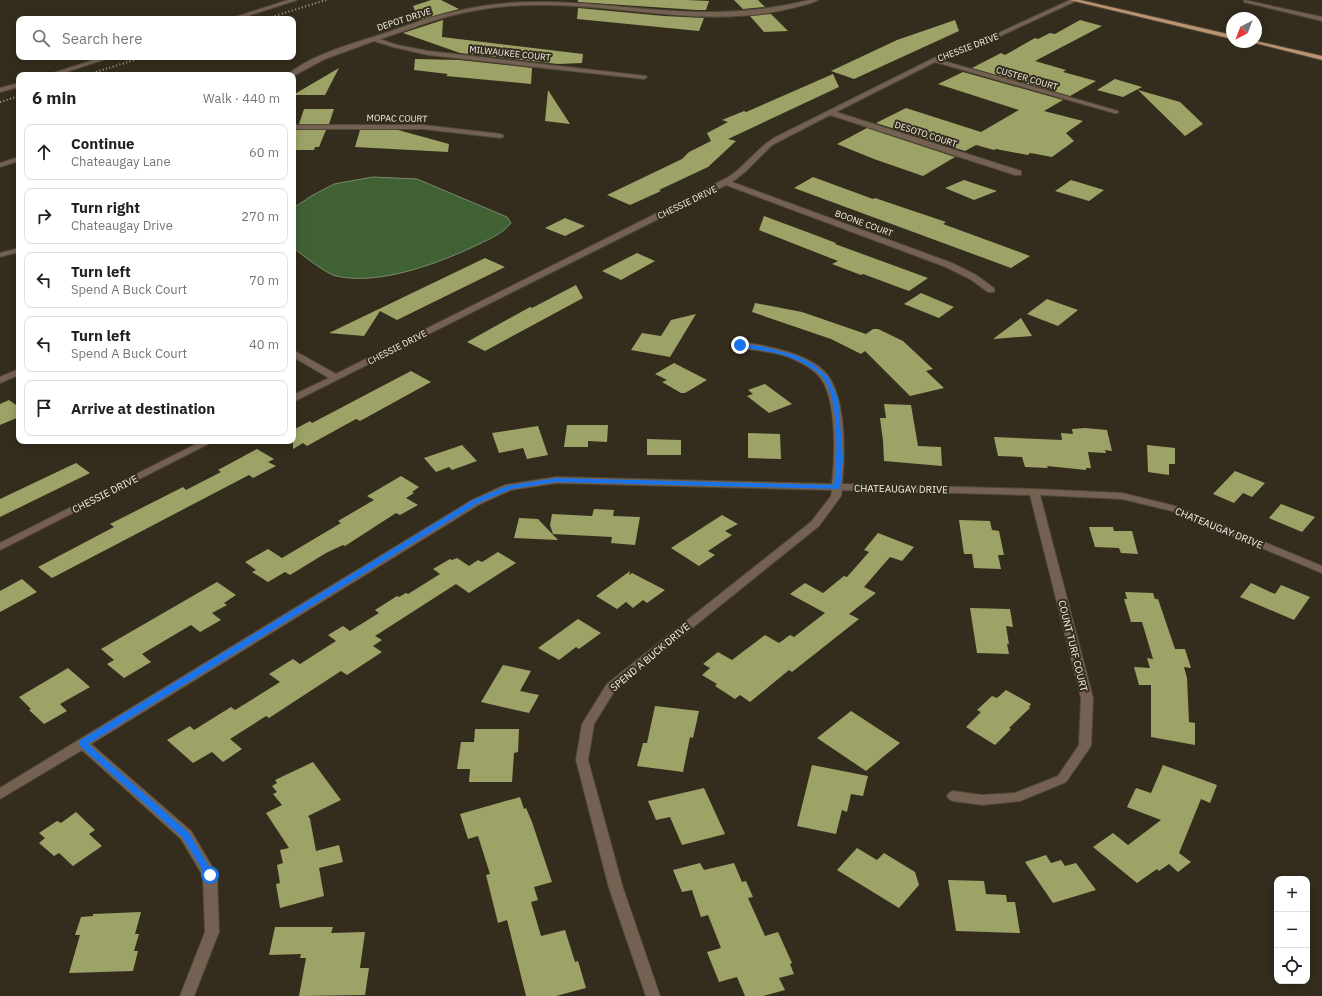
<!DOCTYPE html>
<meta charset="utf-8">
<style>
:root{--surface:#fff;--page:#f2f2f2;--text:#202124;--muted:#757577;--line:#e0e0e0}
body{margin:0;font-family:"IBM Plex Sans",sans-serif;background:var(--page);color:var(--text)}
.controls{position:absolute;right:12px;bottom:12px;display:grid;overflow:hidden;border-radius:8px;box-shadow:0 2px 10px #0003}
.controls button{width:36px;height:36px;display:grid;place-items:center;padding:0;border:0;border-bottom:1px solid var(--line);background:var(--surface);color:var(--text);font:20px sans-serif}
.compass{position:absolute;left:1226px;top:12px;width:36px;height:36px;border-radius:50%;background:var(--surface);box-shadow:0 2px 10px #0003;rotate:222deg}
.stop{position:absolute;width:12px;height:12px;margin:-9px;border:3px solid #1a73e8;border-radius:50%;background:#fff}
.stop.end{background:#1a73e8;border-color:#fff;box-shadow:0 1px 4px #0008}
.list{margin:0;padding:0;list-style:none}
h2{display:flex;justify-content:space-between;align-items:center;height:52px;margin:0;padding:0 16px;font-size:17px}
h2 small{font-size:13px;font-weight:400;color:var(--muted)}
.list li{display:grid;grid-template-columns:26px 1fr auto;gap:12px;align-items:center;box-sizing:border-box;height:56px;margin:0 8px 8px;padding:0 8px;border:1px solid var(--line);border-radius:8px}
.list b{display:block;font-size:15px;white-space:nowrap}
.list p{margin:0;font-size:13px;white-space:nowrap;color:var(--muted)}
.list em{font-size:13px;font-style:normal;color:var(--muted)}
.icon{flex:none;width:22px;height:22px;fill:none;stroke:currentColor;stroke-width:2;stroke-linecap:round;stroke-linejoin:round}
.map{position:relative;flex:none;width:1322px;height:996px;overflow:hidden}
.search{position:absolute;background:var(--surface);box-shadow:0 2px 10px #0003;left:16px;top:16px;width:280px;height:44px;display:flex;align-items:center;gap:10px;box-sizing:border-box;padding:0 14px;border-radius:8px;color:var(--muted);font-size:15px}
.panel{position:absolute;background:var(--surface);box-shadow:0 2px 10px #0003;left:16px;top:72px;width:280px;height:372px;border-radius:8px}
.map>svg:first-child{display:block}
</style>
<div class="map">
<svg width="1322" height="996" viewBox="0 0 1322 996">
<rect width="100%" height="100%" fill="#342d1d"/>
<path fill="#3f6133" stroke="#768c69" d="M 373,177 L 417,179 L 507,217 L 511,223 C 502,234 491,238 479,244 C 440,263 379,286 336,276 C 327,274 300,254 293,247 L 293,208 L 313,195 L 334,184 Z"/>
<path fill="#9da367" d="M 431,0 L 441,0 L 459,9 L 419,20 L 413,6 Z
M 578,0 L 686,0 L 709,1 L 706,10 L 697,10 L 578,2 Z
M 734,0 L 758,0 L 765,7 L 743,9 Z
M 578,8 L 664,16 L 704,18 L 699,31 L 577,19 Z
M 771,14 L 788,31 L 764,32 L 750,16 Z
M 443,20 L 442,37 L 583,54 L 582,63 L 558,64 L 460,53 L 403,33 Z
M 955,20 L 959,31 L 854,79 L 831,71 L 897,40 Z
M 1080,20 L 1102,26 L 1035,61 L 1066,70 L 1063,72 L 1096,81 L 1070,96 L 972,68 L 1001,53 L 1005,55 L 1035,38 L 1038,39 L 1050,33 L 1055,34 Z
M 415,59 L 459,60 L 532,68 L 531,84 L 446,76 L 448,74 L 414,70 Z
M 339,68 L 325,95 L 293,95 Z
M 963,72 L 1063,100 L 1044,111 L 1083,121 L 1066,133 L 1074,141 L 1052,157 L 1036,154 L 1030,153 L 1028,155 L 996,149 L 994,150 L 976,145 L 965,151 L 876,123 L 906,108 L 981,132 L 1019,110 L 938,84 Z
M 833,74 L 839,87 L 728,139 L 736,141 L 708,167 L 659,190 L 661,191 L 630,205 L 607,195 L 682,159 L 689,152 L 711,141 L 707,133 L 728,122 L 722,120 L 744,111 L 746,112 Z
M 1115,79 L 1142,87 L 1123,97 L 1097,90 Z
M 548,90 L 570,124 L 545,121 Z
M 1138,90 L 1180,102 L 1203,124 L 1185,136 Z
M 304,109 L 334,109 L 329,124 L 299,124 Z
M 867,128 L 955,157 L 923,176 L 874,159 L 837,144 Z
M 296,130 L 326,130 L 319,147 L 315,147 L 314,150 L 293,150 L 293,138 Z
M 360,130 L 398,130 L 449,144 L 448,152 L 355,147 Z
M 813,177 L 873,199 L 875,198 L 946,222 L 943,224 L 1030,256 L 1011,268 L 794,188 Z
M 964,180 L 997,191 L 974,200 L 945,188 Z
M 1071,180 L 1104,190 L 1089,201 L 1055,191 Z
M 764,216 L 815,235 L 836,243 L 835,244 L 928,278 L 909,291 L 863,274 L 861,275 L 832,264 L 838,261 L 759,230 Z
M 565,218 L 585,226 L 565,236 L 545,228 Z
M 637,253 L 655,261 L 621,280 L 602,271 Z
M 485,258 L 505,267 L 397,320 L 380,311 L 364,336 L 329,333 Z
M 576,285 L 583,298 L 485,351 L 467,342 L 530,307 L 532,308 Z
M 921,293 L 954,307 L 939,318 L 904,304 Z
M 1047,299 L 1078,310 L 1058,326 L 1027,314 Z
M 755,303 L 802,312 L 866,334 L 873,329 L 878,329 L 903,341 L 933,369 L 926,371 L 944,388 L 910,396 L 865,351 L 861,354 L 831,339 L 752,312 Z
M 696,314 L 670,357 L 631,350 L 642,333 L 661,336 L 671,320 Z
M 1021,318 L 1032,336 L 993,339 Z
M 674,363 L 707,380 L 685,393 L 681,393 L 662,382 L 667,380 L 655,374 Z
M 411,371 L 431,382 L 360,421 L 356,419 L 307,446 L 303,443 L 293,449 L 293,430 L 310,421 L 312,423 Z
M 765,384 L 792,404 L 769,413 L 747,396 L 753,394 L 748,390 Z
M 9,400 L 19,407 L 19,417 L 0,425 L 0,404 Z
M 884,404 L 911,405 L 918,446 L 941,447 L 942,466 L 884,461 L 883,441 L 880,418 L 886,418 Z
M 567,425 L 608,425 L 607,442 L 588,441 L 588,447 L 564,447 Z
M 538,426 L 548,455 L 527,459 L 523,448 L 499,453 L 492,433 Z
M 1085,428 L 1107,430 L 1112,451 L 1105,450 L 1106,453 L 1088,452 L 1091,468 L 1086,468 L 1086,470 L 1047,466 L 1048,468 L 1025,467 L 1022,457 L 998,456 L 994,437 L 1062,440 L 1061,433 L 1073,434 L 1072,429 Z
M 748,433 L 780,434 L 781,459 L 748,458 Z
M 647,439 L 681,440 L 681,455 L 647,455 Z
M 462,445 L 477,461 L 452,470 L 449,467 L 436,472 L 424,458 Z
M 1147,445 L 1175,448 L 1175,464 L 1169,464 L 1169,475 L 1148,472 Z
M 257,449 L 274,459 L 268,462 L 276,466 L 253,478 L 249,475 L 52,578 L 38,567 L 114,527 L 110,524 L 183,487 L 186,490 L 221,472 L 218,470 Z
M 76,463 L 90,473 L 0,517 L 0,499 Z
M 1235,471 L 1265,483 L 1252,497 L 1243,493 L 1234,503 L 1213,494 Z
M 401,476 L 419,487 L 412,492 L 414,493 L 406,498 L 418,505 L 400,515 L 396,513 L 345,546 L 343,545 L 326,553 L 290,575 L 285,572 L 268,582 L 252,572 L 256,570 L 245,562 L 268,549 L 282,558 L 341,523 L 338,521 L 374,500 L 367,496 Z
M 1281,504 L 1315,517 L 1302,532 L 1269,518 Z
M 594,509 L 614,510 L 613,516 L 640,517 L 635,545 L 611,543 L 612,537 L 553,534 L 550,525 L 552,514 L 592,516 Z
M 722,515 L 738,524 L 725,531 L 732,535 L 708,551 L 715,555 L 699,566 L 671,548 Z
M 519,518 L 538,519 L 558,540 L 514,538 Z
M 959,520 L 990,521 L 992,530 L 999,531 L 1004,555 L 998,555 L 1001,569 L 974,568 L 972,554 L 964,554 Z
M 1089,527 L 1113,527 L 1114,531 L 1132,531 L 1138,554 L 1121,553 L 1119,548 L 1095,547 Z
M 878,533 L 914,547 L 902,561 L 890,557 L 864,587 L 876,593 L 849,614 L 859,619 L 792,672 L 789,670 L 750,702 L 740,695 L 735,699 L 715,686 L 717,684 L 702,675 L 710,668 L 703,664 L 718,652 L 732,660 L 765,635 L 779,643 L 790,635 L 794,637 L 825,613 L 790,594 L 805,583 L 823,593 L 844,576 L 847,577 L 869,552 L 864,550 Z
M 498,552 L 516,563 L 469,593 L 456,584 L 375,636 L 382,640 L 373,646 L 382,652 L 347,675 L 341,671 L 269,718 L 266,716 L 230,739 L 242,749 L 223,762 L 212,752 L 193,763 L 167,740 L 190,726 L 194,730 L 231,707 L 235,710 L 253,699 L 280,682 L 269,674 L 293,659 L 300,664 L 336,641 L 328,635 L 343,626 L 350,631 L 379,613 L 375,610 L 397,596 L 399,597 L 406,593 L 408,594 L 440,574 L 433,569 L 450,559 L 452,560 L 457,558 L 469,566 L 478,560 L 482,562 Z
M 630,571 L 629,575 L 632,573 L 665,590 L 647,603 L 643,600 L 633,608 L 626,602 L 617,609 L 596,596 Z
M 22,579 L 37,592 L 0,612 L 0,591 Z
M 217,582 L 236,595 L 224,603 L 227,605 L 212,613 L 221,620 L 200,632 L 191,625 L 142,654 L 151,662 L 124,678 L 107,664 L 114,660 L 101,649 Z
M 1251,583 L 1275,594 L 1281,585 L 1310,597 L 1294,620 L 1240,597 Z
M 1125,592 L 1153,593 L 1155,599 L 1158,599 L 1175,649 L 1185,649 L 1191,668 L 1184,667 L 1187,678 L 1189,722 L 1195,723 L 1195,745 L 1151,737 L 1151,685 L 1139,685 L 1134,667 L 1150,668 L 1147,658 L 1153,659 L 1142,622 L 1131,622 L 1124,599 L 1127,599 Z
M 970,608 L 1010,609 L 1013,627 L 1006,626 L 1009,644 L 1007,644 L 1009,654 L 977,653 Z
M 578,619 L 601,633 L 579,649 L 576,647 L 559,660 L 538,648 Z
M 503,665 L 531,671 L 520,691 L 539,695 L 529,713 L 481,702 Z
M 68,668 L 90,687 L 60,704 L 67,711 L 44,724 L 29,710 L 31,709 L 19,697 Z
M 1006,690 L 1031,704 L 1029,707 L 1030,708 L 1009,728 L 1011,729 L 995,745 L 966,727 L 981,712 L 977,710 L 992,696 L 997,698 Z
M 655,706 L 699,711 L 693,738 L 690,737 L 683,772 L 637,766 L 643,743 L 647,743 Z
M 851,711 L 900,743 L 866,771 L 817,738 Z
M 475,729 L 519,729 L 518,752 L 514,753 L 512,782 L 469,782 L 470,769 L 457,769 L 461,742 L 474,742 Z
M 313,762 L 341,800 L 308,816 L 310,819 L 316,851 L 339,845 L 343,862 L 319,868 L 324,896 L 280,908 L 276,884 L 280,883 L 277,865 L 283,863 L 280,850 L 289,848 L 266,813 L 282,805 L 273,794 L 277,792 L 272,786 L 277,783 L 275,780 Z
M 812,765 L 868,776 L 863,796 L 851,794 L 847,812 L 842,810 L 836,834 L 797,826 Z
M 1163,765 L 1217,785 L 1210,803 L 1201,799 L 1179,853 L 1191,862 L 1178,872 L 1169,864 L 1159,871 L 1157,869 L 1137,883 L 1093,847 L 1113,833 L 1128,845 L 1161,820 L 1127,807 L 1136,788 L 1151,793 Z
M 704,788 L 725,834 L 682,845 L 670,817 L 656,820 L 648,801 Z
M 520,797 L 524,809 L 526,808 L 532,822 L 552,882 L 534,887 L 538,900 L 531,902 L 541,936 L 565,930 L 575,962 L 578,961 L 586,988 L 556,996 L 526,996 L 507,920 L 498,923 L 486,875 L 490,874 L 478,836 L 468,839 L 460,814 Z
M 76,812 L 95,830 L 89,834 L 102,846 L 73,866 L 59,853 L 54,856 L 39,843 L 45,838 L 39,833 L 57,821 L 61,823 Z
M 857,848 L 877,860 L 884,853 L 915,872 L 919,885 L 899,908 L 837,870 Z
M 1046,855 L 1051,863 L 1061,860 L 1065,866 L 1076,863 L 1096,890 L 1053,903 L 1025,862 Z
M 700,863 L 704,870 L 734,863 L 742,882 L 746,881 L 753,897 L 748,898 L 765,936 L 778,932 L 792,963 L 790,964 L 794,974 L 779,978 L 785,990 L 763,996 L 745,996 L 737,977 L 719,982 L 707,952 L 721,948 L 708,915 L 701,917 L 692,890 L 682,892 L 673,870 Z
M 948,880 L 984,881 L 986,894 L 1006,895 L 1007,902 L 1015,902 L 1020,933 L 956,931 Z
M 141,912 L 135,934 L 139,934 L 134,951 L 138,951 L 133,971 L 69,973 L 80,935 L 75,935 L 81,917 L 93,916 L 93,914 Z
M 275,927 L 333,927 L 331,933 L 365,932 L 360,968 L 369,968 L 365,995 L 299,996 L 306,958 L 300,958 L 301,954 L 269,955 Z"/>
<g fill="none" stroke-linecap="round" stroke-linejoin="round">
<defs>
<path id="minor" d="M 809,0 L 818,0 C 811,4 800,6 792,8 C 708,30 621,3 536,5 C 506,5 475,9 446,17 C 424,23 402,32 380,39 L 397,45 L 428,51 L 646,76 L 647,77 L 644,79 L 428,55 L 393,47 L 374,41 L 325,59 L 293,76 L 293,75 L 288,75 C 306,57 351,44 376,36 C 399,29 422,19 445,14 C 474,6 505,2 535,2 C 576,1 618,7 659,10 C 710,14 759,13 809,0 Z
M 1070,0 L 1078,0 L 996,38 L 940,60 L 1118,111 L 1118,113 L 1114,113 L 935,62 L 836,112 L 1021,171 L 1021,175 L 1015,175 L 830,115 L 772,145 L 745,172 L 732,182 L 952,263 L 976,275 L 994,288 L 994,292 L 988,292 L 970,279 L 946,267 L 726,185 L 293,402 L 293,395 L 329,378 L 293,357 L 293,350 L 336,374 L 727,178 C 745,167 756,149 774,138 L 932,59 L 992,36 Z
M 1244,0 L 1322,17 L 1322,21 L 1244,2 Z
M 293,125 L 423,125 L 501,134 L 504,136 L 501,138 L 423,129 L 293,129 Z
M 19,157 L 19,161 L 0,167 L 0,163 Z
M 19,248 L 19,252 L 0,257 L 0,253 Z
M 740,342 C 765,345 814,354 829,377 C 846,403 845,454 842,484 L 1034,489 L 1122,493 L 1179,507 L 1322,566 L 1322,573 L 1172,511 L 1122,499 L 1040,495 L 1093,698 L 1091,746 L 1066,782 L 1020,801 L 982,805 L 953,801 L 949,799 L 947,796 L 949,793 L 953,791 L 982,795 L 1015,793 L 1058,776 L 1079,745 L 1081,698 L 1030,495 L 842,490 L 841,496 L 819,526 L 615,690 L 594,724 L 588,760 L 623,888 L 660,996 L 646,996 L 609,888 L 576,760 L 582,724 L 607,684 L 811,522 L 831,496 L 832,490 L 556,483 L 511,490 L 480,504 L 91,744 L 191,831 L 217,875 L 219,932 L 194,996 L 180,996 L 205,932 L 203,876 L 181,839 L 82,750 L 0,799 L 0,788 L 472,500 L 505,485 L 556,477 L 832,484 C 835,457 837,401 821,379 C 815,369 801,363 791,358 C 774,351 755,351 737,347 L 736,345 Z
M 19,369 L 19,375 L 0,383 L 0,377 Z
M 202,441 L 214,441 L 0,550 L 0,543 Z"/>
<path id="tertiary" d="M 288,0 L 297,0 L 238,19 L 229,19 Z
M 103,57 L 112,57 L 57,75 L 47,75 Z
M 19,83 L 19,87 L 0,92 L 0,88 Z"/>
<path id="primary" d="M 1070,0 L 1080,0 L 1232,35 L 1232,39 Z
M 1256,41 L 1322,56 L 1322,60 L 1251,42 L 1256,42 Z"/>
</defs>
<use href="#minor" stroke="#4f4839" stroke-width="2"/>
<use href="#tertiary" stroke="#4f4839" stroke-width="2"/>
<use href="#primary" stroke="#4f4839" stroke-width="2"/>
<use href="#minor" fill="#756151" fill-rule="evenodd"/>
<use href="#tertiary" fill="#756151" fill-rule="evenodd"/>
<use href="#primary" fill="#bc9370" fill-rule="evenodd"/>
<path stroke="#afaa9e" stroke-width="2" stroke-dasharray="1 2.5" stroke-linecap="butt" d="M 265,19 L 326,0
M 86,75 L 144,57
M 0,102 L 19,96"/>
</g>
<path fill="#1a73e8" d="M 740,344 L 760,346 L 795,355 L 813,364 L 828,377 L 838,399 L 843,458 L 840,489 L 556,482 L 511,489 L 478,503 L 88,744 L 189,833 L 213,873 L 214,875 L 213,878 L 207,878 L 183,838 L 79,745 L 79,741 L 473,500 L 507,486 L 556,478 L 834,485 C 837,458 840,400 823,378 C 816,369 802,362 792,358 C 775,351 756,350 738,347 L 738,345 Z"/>
<g text-anchor="middle" dominant-baseline="central" stroke-width="4" stroke-linejoin="round" paint-order="stroke">
<g font-size="9" fill="#f5f1e7" stroke="#342d1d">
<text transform="translate(404 19) rotate(-18)">DEPOT DRIVE</text>
<text transform="translate(968 47) rotate(-21)">CHESSIE DRIVE</text>
<text transform="translate(510 53) rotate(6)">MILWAUKEE COURT</text>
<text transform="translate(1027 78) rotate(16)">CUSTER COURT</text>
<text transform="translate(397 118) rotate(1)">MOPAC COURT</text>
<text transform="translate(926 134) rotate(18)">DESOTO COURT</text>
<text transform="translate(687 202) rotate(-26)">CHESSIE DRIVE</text>
<text transform="translate(864 223) rotate(20)">BOONE COURT</text>
<text transform="translate(397 347) rotate(-27)">CHESSIE DRIVE</text>
</g>
<g font-size="10" fill="#f5f1e7" stroke="#342d1d">
<text transform="translate(901 489) rotate(1)">CHATEAUGAY DRIVE</text>
<text transform="translate(105 494) rotate(-27)">CHESSIE DRIVE</text>
<text transform="translate(1219 528) rotate(22)">CHATEAUGAY DRIVE</text>
<text transform="translate(1073 646) rotate(76)">COUNT TURF COURT</text>
<text transform="translate(650 657) rotate(-40)">SPEND A BUCK DRIVE</text>
</g>
</g>
</svg>
<div class="controls">
<button>+</button>
<button>−</button>
<button><svg class="icon" aria-label="locate" viewBox="0 0 24 24"><circle cx="12" cy="12" r="6"/><path d="M12 2v4M12 18v4M2 12h4M18 12h4"/></svg></button>
</div>
<svg class="compass" viewBox="-18 -18 36 36"><path d="M0-13l5 13h-10z" fill="#e53935"/><path d="M0 13l5-13h-10z" fill="#757577"/></svg>
<div class="stop" style="left:210px;top:875px"></div>
<div class="stop end" style="left:740px;top:345px"></div>
<div class="search"><svg class="icon" aria-label="search" viewBox="0 0 24 24"><circle cx="10" cy="10" r="6"/><path d="M15 15l6 6"/></svg>Search here</div>
<section class="panel">
<h2>6 min<small>Walk · 440 m</small></h2>
<ul class="list">
<li><svg class="icon" aria-label="ahead" viewBox="0 0 24 24"><path d="M12 20V5M6 11l6-6 6 6"/></svg><div><b>Continue</b><p>Chateaugay Lane</p></div><em>60 m</em></li>
<li><svg class="icon" aria-label="right" viewBox="0 0 24 24"><path d="M7 20v-9h11M14 6l5 5-5 5"/></svg><div><b>Turn right</b><p>Chateaugay Drive</p></div><em>270 m</em></li>
<li><svg class="icon" aria-label="left" viewBox="0 0 24 24"><path d="M17 20v-9H6M10 6l-5 5 5 5"/></svg><div><b>Turn left</b><p>Spend A Buck Court</p></div><em>70 m</em></li>
<li><svg class="icon" aria-label="left" viewBox="0 0 24 24"><path d="M17 20v-9H6M10 6l-5 5 5 5"/></svg><div><b>Turn left</b><p>Spend A Buck Court</p></div><em>40 m</em></li>
<li><svg class="icon" aria-label="arrive" viewBox="0 0 24 24"><path d="M6 21V4h12l-3 4 3 4H6"/></svg><div><b>Arrive at destination</b></div></li>
</ul>
</section>
</div>
